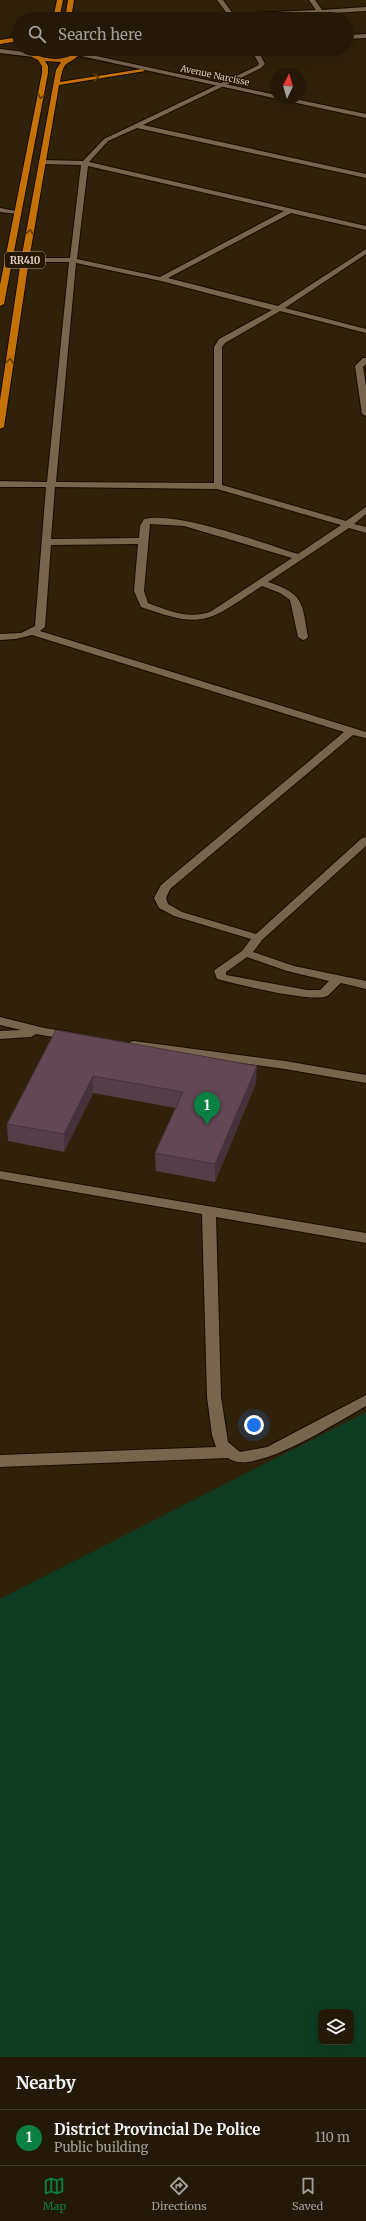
<!DOCTYPE html>
<style>
:root{--surface:#241908;--page:#302616;--text:#f1f3f6;--muted:#a3a09c;--line:#413829;--accent:#0b8043}
body{margin:0;font-family:Merriweather,serif;background:var(--page);color:var(--text)}
.controls{position:absolute;right:12px;bottom:12px;display:grid;overflow:hidden;border-radius:8px;box-shadow:0 4px 16px #0002}
.controls button{width:36px;height:36px;display:grid;place-items:center;padding:0;border:0;border-bottom:1px solid var(--line);background:var(--surface);color:var(--text);font:20px sans-serif}
.compass{position:absolute;left:270px;top:68px;width:36px;height:36px;border-radius:50%;background:var(--surface);box-shadow:0 4px 16px #0002;rotate:5deg}
.you{position:absolute;left:254px;top:1425px;width:14px;height:14px;margin:-10px;border:3px solid #fff;border-radius:50%;background:#1a73e8;box-shadow:0 0 0 6px #1a73e833}
.badge{display:grid;place-items:center;width:26px;height:26px;border-radius:50%;background:var(--accent);color:#fff;font-size:13px;font-weight:700}
.pin{position:absolute;translate:-50% -33px;filter:drop-shadow(0 1px 2px #0008)}
.pin::after{content:'';position:absolute;top:21px;width:14px;height:12px;background:inherit;clip-path:polygon(0 0,100% 0,50% 100%)}
.list{margin:0;padding:0;list-style:none}
h2{display:flex;justify-content:space-between;align-items:center;height:52px;margin:0;padding:0 16px;font-size:17px}
h2 small{font-size:13px;font-weight:400;color:var(--muted)}
.list li{display:grid;grid-template-columns:26px 1fr auto;gap:12px;align-items:center;box-sizing:border-box;height:56px;padding:0 16px;border-top:1px solid var(--line)}
.list b{display:block;font-size:15px;white-space:nowrap}
.list p{margin:0;font-size:13px;white-space:nowrap;color:var(--muted)}
.list em{font-size:13px;font-style:normal;color:var(--muted)}
.icon{flex:none;width:22px;height:22px;fill:none;stroke:currentColor;stroke-width:2;stroke-linecap:round;stroke-linejoin:round}
.map{position:relative;flex:none;width:366px;height:2057px;overflow:hidden}
.search{position:absolute;background:var(--surface);box-shadow:0 4px 16px #0002;left:12px;right:12px;top:12px;height:44px;display:flex;align-items:center;gap:10px;box-sizing:border-box;padding:0 14px;border-radius:22px;color:var(--muted);font-size:15px}
.sheet{height:108px;background:var(--surface)}
nav{display:flex;justify-content:space-around;align-items:center;box-sizing:border-box;height:56px;border-top:1px solid var(--line);background:var(--surface);font-size:11px;color:var(--muted)}
nav a{display:grid;justify-items:center;gap:2px}
nav .on{color:var(--accent)}
.map>svg:first-child{display:block}
</style>
<div class="map">
<svg width="366" height="2057" viewBox="0 0 366 2057">
<rect width="100%" height="100%" fill="#30210b"/>
<path fill="#0d3c22" fill-rule="evenodd" d="M 366,1412 L 366,2057 L 0,2057 L 0,1599 ZM 321,2012 L 351,2012 L 351,2042 L 321,2042 Z"/>
<g fill="none" stroke-linecap="round" stroke-linejoin="round">
<defs>
<path id="street" d="M 217,0 L 223,0 L 233,14 L 316,10 L 309,0 L 315,0 L 322,10 L 366,7 L 366,11 L 231,19 Z
M 251,49 L 257,49 L 265,64 L 261,68 L 143,125 L 366,174 L 366,178 L 137,128 L 108,141 L 89,162 L 366,226 L 366,230 L 291,213 L 168,278 L 278,306 L 366,249 L 366,254 L 285,308 L 366,329 L 366,333 L 280,311 L 225,343 L 222,347 L 222,485 L 346,521 L 366,507 L 366,514 L 354,524 L 366,527 L 366,533 L 349,528 L 268,582 C 304,594 302,602 308,637 L 306,639 L 303,640 L 298,637 L 290,600 L 280,593 L 262,586 C 208,621 205,630 141,607 L 134,591 L 138,544 L 51,545 L 45,627 L 40,631 L 366,732 L 366,738 L 353,735 L 170,889 L 166,898 L 168,904 L 182,912 L 256,934 L 362,838 L 366,837 L 366,846 L 262,940 L 253,952 L 294,966 L 366,981 L 366,989 L 341,983 C 336,987 332,993 327,996 C 312,1003 236,984 217,979 L 214,971 L 216,969 L 242,951 L 251,939 L 174,916 L 159,908 L 154,898 L 161,885 L 344,732 L 32,635 L 16,639 L 0,640 L 0,634 L 21,633 L 35,626 L 46,487 L 0,487 L 0,481 L 47,482 L 69,262 L 25,262 L 21,260 L 25,258 L 70,258 L 81,165 L 43,164 L 40,162 L 43,160 L 83,161 L 104,139 L 257,66 L 259,64 ZM 88,166 L 284,211 L 160,277 L 77,259 ZM 76,263 L 161,281 L 272,310 L 219,339 L 214,347 L 214,483 L 56,482 ZM 55,487 L 217,489 L 341,525 L 298,554 C 262,543 178,511 144,519 L 140,526 L 139,538 L 51,539 ZM 150,524 L 184,526 L 292,558 L 210,612 C 188,619 169,611 148,603 L 144,591 ZM 247,957 L 287,971 L 329,981 L 320,990 L 307,990 L 226,975 L 226,972 Z
M 0,208 L 21,212 L 18,214 L 0,212 Z
M 363,358 L 366,358 L 366,364 L 363,367 L 366,386 L 366,416 L 362,414 L 355,366 Z
M 0,1171 L 366,1233 L 366,1243 L 216,1217 L 221,1397 L 228,1442 L 240,1452 L 267,1447 L 366,1395 L 366,1406 C 340,1420 253,1478 228,1458 L 0,1467 L 0,1455 L 216,1447 L 212,1435 L 207,1397 L 202,1214 L 0,1179 Z"/>
<path id="secondary" d="M 366,34 L 366,38 L 347,39 L 347,35 Z
M 0,49 L 33,53 L 36,55 L 33,57 L 0,53 Z
M 125,49 L 155,49 L 152,51 L 92,55 L 89,53 Z
M 78,52 L 276,95 L 276,98 L 290,98 L 366,114 L 366,118 L 76,55 Z
M 0,1017 L 44,1028 L 70,1032 L 76,1036 L 70,1040 L 36,1034 L 31,1037 L 0,1039 L 0,1031 L 21,1030 L 0,1025 Z
M 134,1041 L 285,1061 L 366,1075 L 366,1083 L 285,1069 L 130,1048 L 128,1045 L 130,1042 Z"/>
<path id="highway" d="M 57,0 L 63,0 L 59,19 L 53,19 Z
M 68,0 L 74,0 L 71,19 L 65,19 Z
M 19,37 L 19,41 L 0,44 L 0,40 Z
M 33,49 L 40,49 L 35,53 L 36,55 C 48,60 64,61 75,53 L 72,49 L 78,49 L 81,53 C 68,67 64,57 60,82 L 142,69 L 145,71 L 59,85 L 29,260 L 4,427 L 0,429 L 0,400 L 21,260 L 56,70 L 61,62 L 45,61 L 48,66 L 48,73 L 4,304 L 0,306 L 0,285 L 42,73 L 42,66 L 38,60 L 32,57 L 29,53 Z"/>
</defs>
<use href="#street" stroke="#170a00" stroke-width="2"/>
<use href="#secondary" stroke="#170a00" stroke-width="2"/>
<use href="#highway" stroke="#170a00" stroke-width="2"/>
<use href="#street" fill="#77654e" fill-rule="evenodd"/>
<use href="#secondary" fill="#77654e" fill-rule="evenodd"/>
<use href="#highway" fill="#c47206" fill-rule="evenodd"/>
</g>
<path fill="#543e48" d="M 56,1030 L 256,1083 L 215,1182 L 156,1171 L 155,1153 L 176,1108 L 93,1093 L 64,1152 L 8,1141 L 7,1124 Z"/>
<path fill="#45323b" d="M 257,1066 L 256,1083 L 215,1182 L 215,1164 Z
M 93,1076 L 93,1093 L 64,1152 L 64,1134 Z"/>
<path fill="#624854" stroke="#45323b" d="M 56,1030 L 257,1066 L 215,1164 L 155,1153 L 183,1092 L 93,1076 L 64,1134 L 7,1124 Z"/>
<defs><path id="oneway-chevron" d="M-2-3.5L2.5 0L-2 3.5" fill="none" stroke-width="1.6" stroke-linecap="round" stroke-linejoin="round"/></defs>
<g stroke="#653b04">
<use href="#oneway-chevron" transform="translate(96 77) rotate(-9)"/>
<use href="#oneway-chevron" transform="translate(41 96) rotate(101)"/>
<use href="#oneway-chevron" transform="translate(30 232) rotate(-80)"/>
<use href="#oneway-chevron" transform="translate(10 361) rotate(-82)"/>
</g>
<g text-anchor="middle" dominant-baseline="central" stroke-width="3" stroke-linejoin="round" paint-order="stroke">
<g font-size="9" fill="#d9d0c3" stroke="#261703">
<text transform="translate(215 75) rotate(12)">Avenue Narcisse</text>
</g>
<rect fill="#261703" stroke="#a39889" stroke-width="1" x="5" y="252" width="40" height="16" rx="3"/>
<g font-size="10" font-weight="bold" fill="#d9d0c3">
<text x="25" y="260">RR410</text>
</g>
</g>
</svg>
<div class="controls">
<button><svg class="icon" aria-label="layers" viewBox="0 0 24 24"><path d="M12 4l9 5-9 5-9-5zM3 14l9 5 9-5"/></svg></button>
</div>
<svg class="compass" viewBox="-18 -18 36 36"><path d="M0-13l5 13h-10z" fill="#e53935"/><path d="M0 13l5-13h-10z" fill="#a3a09c"/></svg>
<div class="you"></div>
<div class="pin badge" style="left:207px;top:1125px">1</div>
<div class="search"><svg class="icon" aria-label="search" viewBox="0 0 24 24"><circle cx="10" cy="10" r="6"/><path d="M15 15l6 6"/></svg>Search here</div>
</div>
<section class="sheet">
<h2>Nearby<small></small></h2>
<ul class="list">
<li><span class="badge">1</span><div><b>District Provincial De Police</b><p>Public building</p></div><em>110 m</em></li>
</ul>
</section>
<nav>
<a class="on"><svg class="icon" aria-label="map" viewBox="0 0 24 24"><path d="M3 6l6-2 6 2 6-2v14l-6 2-6-2-6 2zM9 4v14M15 6v14"/></svg>Map</a>
<a><svg class="icon" aria-label="directions" viewBox="0 0 24 24"><path d="M12 3l9 9-9 9-9-9zM9 14v-3h6M13 9l2 2-2 2"/></svg>Directions</a>
<a><svg class="icon" aria-label="saved" viewBox="0 0 24 24"><path d="M7 4h10v16l-5-4-5 4z"/></svg>Saved</a>
</nav>
